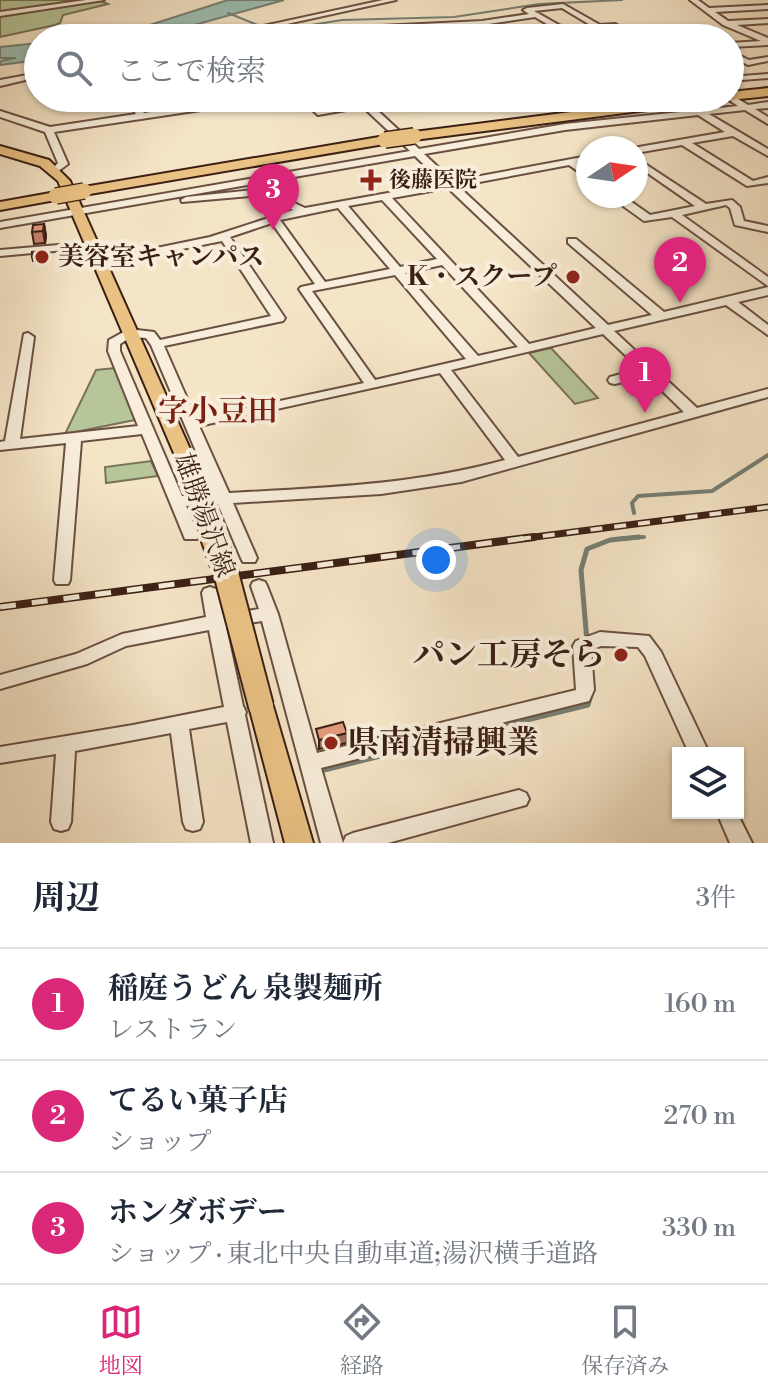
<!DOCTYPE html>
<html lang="ja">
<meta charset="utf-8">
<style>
:root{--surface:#fff;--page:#f6f6f7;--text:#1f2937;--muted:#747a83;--line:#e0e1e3;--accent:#db2777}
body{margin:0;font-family:"Libre Bodoni","Noto Serif JP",serif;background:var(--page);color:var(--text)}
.controls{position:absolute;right:24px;bottom:24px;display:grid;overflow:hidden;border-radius:0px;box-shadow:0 2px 6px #0004}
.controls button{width:72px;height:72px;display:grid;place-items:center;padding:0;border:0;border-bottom:2px solid var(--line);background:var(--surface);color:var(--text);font:40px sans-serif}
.compass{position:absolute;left:576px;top:136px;width:72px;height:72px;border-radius:50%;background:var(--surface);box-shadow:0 2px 6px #0004;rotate:77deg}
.you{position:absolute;left:436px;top:560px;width:28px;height:28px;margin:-20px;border:6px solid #fff;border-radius:50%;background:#1a73e8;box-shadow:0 0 0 12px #1a73e833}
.badge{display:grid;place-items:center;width:52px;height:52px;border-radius:50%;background:var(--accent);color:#fff;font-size:26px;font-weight:700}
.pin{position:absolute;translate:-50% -66px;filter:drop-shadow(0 2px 4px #0008)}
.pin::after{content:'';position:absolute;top:42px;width:28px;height:24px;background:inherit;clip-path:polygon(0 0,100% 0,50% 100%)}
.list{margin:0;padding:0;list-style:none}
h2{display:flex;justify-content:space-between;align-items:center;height:104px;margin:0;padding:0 32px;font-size:34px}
h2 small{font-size:26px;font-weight:400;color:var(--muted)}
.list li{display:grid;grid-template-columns:52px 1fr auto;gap:24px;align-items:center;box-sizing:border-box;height:112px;padding:0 32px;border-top:2px solid var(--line)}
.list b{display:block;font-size:30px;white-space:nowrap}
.list p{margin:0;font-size:26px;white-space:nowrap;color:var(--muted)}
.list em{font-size:26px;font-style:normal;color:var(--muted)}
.icon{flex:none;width:44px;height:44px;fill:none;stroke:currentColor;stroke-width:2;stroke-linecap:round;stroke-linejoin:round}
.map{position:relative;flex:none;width:768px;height:843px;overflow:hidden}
.search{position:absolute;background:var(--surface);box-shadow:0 2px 6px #0004;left:24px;right:24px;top:24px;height:88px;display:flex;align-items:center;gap:20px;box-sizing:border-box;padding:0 28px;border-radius:44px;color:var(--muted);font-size:30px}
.sheet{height:440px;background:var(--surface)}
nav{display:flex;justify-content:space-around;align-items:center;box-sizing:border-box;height:112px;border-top:2px solid var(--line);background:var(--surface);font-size:22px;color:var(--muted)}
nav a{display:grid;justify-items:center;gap:4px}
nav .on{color:var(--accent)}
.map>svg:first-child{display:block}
</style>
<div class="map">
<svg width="768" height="843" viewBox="0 0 768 843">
<rect width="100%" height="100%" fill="#f5e5c7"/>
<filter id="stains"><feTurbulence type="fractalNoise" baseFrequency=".0025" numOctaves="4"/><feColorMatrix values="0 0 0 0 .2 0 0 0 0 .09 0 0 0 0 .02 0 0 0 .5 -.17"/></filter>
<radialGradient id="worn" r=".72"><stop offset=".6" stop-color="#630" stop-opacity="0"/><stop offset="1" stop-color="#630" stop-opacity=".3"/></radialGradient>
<path fill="#b7c699" stroke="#797257" stroke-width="2" d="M 0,0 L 98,0 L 108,4 L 63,15 L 60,23 L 55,25 L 0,37 Z
M 551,348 L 598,398 L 575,404 L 529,353 Z
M 115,368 L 135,420 L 65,434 L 96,370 Z
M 151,461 L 158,476 L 106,483 L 105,467 Z"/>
<path fill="#9cbfb3" stroke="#757f74" stroke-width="2" d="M 228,0 L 284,0 L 148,38 L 109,38 Z
M 38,43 L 38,60 L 0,65 L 0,61 L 16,58 L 0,58 L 0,47 Z"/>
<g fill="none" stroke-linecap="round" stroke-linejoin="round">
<path stroke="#757f74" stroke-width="2" d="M 228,13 L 260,26
M 274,31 L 342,20 L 454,17 L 539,4 L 622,0"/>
<path stroke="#757f74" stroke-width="4" d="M 634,513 L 632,503 L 638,496 L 712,491 L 768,455
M 616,539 L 644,537"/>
<path stroke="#757f74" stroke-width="5" d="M 587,642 L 581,570 L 587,549 L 610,540 L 639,537
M 320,771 L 588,705 L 591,695"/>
<defs>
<path id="minor" d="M 86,0 L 104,0 L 0,16 L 0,12 Z
M 383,0 L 396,0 L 223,38 L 208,38 Z
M 690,0 L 698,0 L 709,8 L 768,5 L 768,9 L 715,12 L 728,21 L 768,19 L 768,23 L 737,25 L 768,38 L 768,45 L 730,47 L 730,43 L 761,41 L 723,25 Z
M 563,4 L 600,25 L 615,24 L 619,26 L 601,31 L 573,33 L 580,38 L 571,38 L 564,34 L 508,38 L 557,30 L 535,17 L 482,25 L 300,34 L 296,32 L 300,30 L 482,21 L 529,14 L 523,10 L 527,8 ZM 562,8 L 592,26 L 566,29 L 534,11 Z
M 496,27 L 505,38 L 497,38 L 494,31 L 480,32 L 476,30 Z
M 730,51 L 749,60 L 768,57 L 768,61 L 748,65 L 730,56 Z
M 38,73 L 38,77 L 0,86 L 0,80 Z
M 768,74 L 768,78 L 730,81 L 730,77 Z
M 730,94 L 748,105 L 768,102 L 768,108 L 755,109 L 768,117 L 768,124 L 745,110 L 709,114 L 768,149 L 768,156 L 733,136 L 692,143 L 753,181 L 768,177 L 768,183 L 747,186 L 682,145 L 636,153 L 636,148 L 633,148 L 725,132 L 698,115 L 565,130 L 424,154 L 453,181 L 588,156 L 588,162 L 579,164 L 588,170 L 588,178 L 569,165 L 458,186 L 608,325 L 652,315 L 568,243 L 568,239 L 576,239 L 664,312 L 768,287 L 768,295 L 738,302 L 768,325 L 768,335 L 726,305 L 614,331 L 697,408 L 768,389 L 768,397 L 461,482 L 381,494 L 233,503 L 257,558 L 255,562 L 243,562 L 241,558 L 218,504 L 186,506 L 199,535 L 197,539 L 185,539 L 142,434 L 81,441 L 70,580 L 68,584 L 56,584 L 54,580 L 66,443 L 0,450 L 0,442 L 5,441 L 24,334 L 28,333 L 34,337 L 20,439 L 138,426 L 108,351 L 109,340 L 129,329 L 154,332 L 160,340 L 271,316 L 222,241 L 102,265 L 98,264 L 98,260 L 210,237 L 293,210 L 263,195 L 182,202 L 181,200 L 186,197 L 264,189 L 305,208 L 443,183 L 415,156 L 0,228 L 0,222 L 410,151 L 363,107 L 318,115 L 299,98 L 308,98 L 320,109 L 359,102 L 355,98 L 364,98 L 419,149 L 565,124 L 738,106 L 726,98 L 730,98 ZM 448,188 L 596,328 L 529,344 L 392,198 ZM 382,200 L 437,259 L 400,267 L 348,206 ZM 338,208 L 390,269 L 325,282 L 280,220 ZM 272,223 L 315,284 L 301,287 L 299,289 L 364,383 L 196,419 L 164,346 L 283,321 L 285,318 L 230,237 ZM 442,265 L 518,347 L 478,356 L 405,273 ZM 395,275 L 466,359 L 375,380 L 312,291 ZM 603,334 L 640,369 L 610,377 L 608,380 L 610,383 L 615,384 L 647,376 L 684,412 L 518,457 L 451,370 ZM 131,337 L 146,338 L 151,345 L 214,494 L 182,496 L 120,351 L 120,344 ZM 440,373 L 505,460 C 414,485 322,488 229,493 L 199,426 Z
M 126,98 L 134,98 L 144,113 L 244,98 L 265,98 L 261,101 L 54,132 L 68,164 L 57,172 L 52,169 L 58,163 L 45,132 L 0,117 L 0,111 L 50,127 L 136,114 Z
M 636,158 L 706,204 L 732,200 L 740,207 L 744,221 L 768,226 L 768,232 L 735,225 L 730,208 L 726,205 L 682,215 L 768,277 L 768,286 L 672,217 L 644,221 L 612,198 L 611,196 L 623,196 L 650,215 L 695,206 L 636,165 Z
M 94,242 L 100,245 L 98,247 L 0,256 L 0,250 Z
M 259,580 L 265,582 L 267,586 L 278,614 L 317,753 L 576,690 L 573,646 L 576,641 L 600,632 L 649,636 L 661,652 L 709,753 L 689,753 L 645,656 L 638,647 L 601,646 L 591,650 L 594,690 L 589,701 L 321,768 L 343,843 L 346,836 L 353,833 L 519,790 L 526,793 L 529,799 L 526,805 L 388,843 L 321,843 L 262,621 L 226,627 L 243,706 L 246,712 L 245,715 L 273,843 L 251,843 L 227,722 L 189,729 L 203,822 L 200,829 L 193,831 L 186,829 L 183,822 L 171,733 L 75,751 L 71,822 L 68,829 L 61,831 L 54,829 L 51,822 L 56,754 L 0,763 L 0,747 L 133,725 L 224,707 L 209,630 L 126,646 L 87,664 L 0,689 L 0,675 L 76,654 L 122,634 L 206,617 L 202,593 L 204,589 L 210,587 L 216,589 L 223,615 L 259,609 L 251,586 L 253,582 Z
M 717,813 L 737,813 L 752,843 L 730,843 Z"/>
<path id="major" d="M 0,146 L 49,160 L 70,181 L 194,458 L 192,462 L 185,464 L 176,458 L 58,181 L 40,166 L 0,154 Z
M 261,696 L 270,699 L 273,706 L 313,843 L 285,843 L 249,706 L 252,699 Z"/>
<path id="highway" d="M 768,88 L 768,96 L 730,100 L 725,98 L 730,98 L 730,92 Z
M 681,98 L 716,98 L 710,102 L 414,140 L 407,136 L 414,132 Z
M 385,136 L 390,137 L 390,143 L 84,195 L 77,191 L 84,187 Z
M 56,192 L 63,196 L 61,199 L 0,210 L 0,202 Z"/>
</defs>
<use href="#minor" stroke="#6a5042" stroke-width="4"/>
<use href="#major" stroke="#3b1f15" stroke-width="4"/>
<use href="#highway" stroke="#3b1f15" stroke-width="4"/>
<use href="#minor" fill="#f8eedb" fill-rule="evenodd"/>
<use href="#major" fill="#eac284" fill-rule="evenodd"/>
<use href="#highway" fill="#eac284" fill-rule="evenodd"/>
<defs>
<path id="rail-far1" d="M 519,539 L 768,507"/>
<path id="rail" d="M 0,607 L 534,537"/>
</defs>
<use href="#rail-far1" stroke="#3b1f15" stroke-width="7"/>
<use href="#rail" stroke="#3b1f15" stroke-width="8"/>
<use href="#rail-far1" stroke="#f8eedb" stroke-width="4" stroke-dasharray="12" stroke-linecap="butt"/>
<use href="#rail" stroke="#f8eedb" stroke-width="5" stroke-dasharray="16" stroke-linecap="butt"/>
<defs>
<path id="major-bridge-far1" d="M 185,458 L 214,539"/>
<path id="major-bridge" d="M 213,537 L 226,573 L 261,706"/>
<path id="highway-bridge" d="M 385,140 L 414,136
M 56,196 L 84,191"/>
</defs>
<use href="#major-bridge-far1" stroke="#3b1f15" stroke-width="22" stroke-linecap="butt"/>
<use href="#major-bridge" stroke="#3b1f15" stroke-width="28" stroke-linecap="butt"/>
<use href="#highway-bridge" stroke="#3b1f15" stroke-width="18" stroke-linecap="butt"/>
<use href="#major-bridge-far1" stroke="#eac284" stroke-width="18"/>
<use href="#major-bridge" stroke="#eac284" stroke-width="24"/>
<use href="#highway-bridge" stroke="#eac284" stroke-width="15"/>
</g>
<path fill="#c6846c" stroke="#3b1f15" stroke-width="2" d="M 44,224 L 46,236 L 45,243 L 34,244 L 32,232 Z"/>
<path fill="#a16c58" stroke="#3b1f15" stroke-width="2" d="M 44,224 L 46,236 L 45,243 L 43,231 Z
M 43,251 L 44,260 L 33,261 L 32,257 Z
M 347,733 L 347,743 L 319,749 L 319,740 Z"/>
<path fill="#e69a7e" stroke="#3b1f15" stroke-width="2" d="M 44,224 L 43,231 L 32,232 L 33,225 Z
M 43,251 L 43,256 L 32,257 L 32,252 Z
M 343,722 L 347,733 L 319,740 L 316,729 Z"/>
<g fill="#8f2418" stroke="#f8eedb" stroke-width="3">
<path d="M367 168h8v8h8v8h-8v8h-8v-8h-8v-8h8z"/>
<circle cx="42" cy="257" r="8"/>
<circle cx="573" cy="277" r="8"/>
<circle cx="621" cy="655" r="8"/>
<circle cx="331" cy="743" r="8"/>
</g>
<g text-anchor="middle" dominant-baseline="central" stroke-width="8" stroke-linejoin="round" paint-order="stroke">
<g font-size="22" font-weight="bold" fill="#3b1f15" stroke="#f8eedb" text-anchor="start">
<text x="389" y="180">後藤医院</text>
</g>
<g font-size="26" font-weight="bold" fill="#3b1f15" stroke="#f8eedb" text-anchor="start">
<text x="58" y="257">美容室キャンパス</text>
<text x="557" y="277" text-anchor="end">K・スクープ</text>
</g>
<g font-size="26" fill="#3b1f15" stroke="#f8eedb">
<text transform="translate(204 515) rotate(70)">雄勝湯沢線</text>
</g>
<g font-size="30" font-weight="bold" fill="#7a1f14" stroke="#f8eedb">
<text x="218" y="412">字小豆田</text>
</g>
<g font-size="32" font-weight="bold" fill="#3b1f15" stroke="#f8eedb" text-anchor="end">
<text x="605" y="655">パン工房そら</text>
<text x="347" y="743" text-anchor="start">県南清掃興業</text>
</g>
</g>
<rect width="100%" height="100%" filter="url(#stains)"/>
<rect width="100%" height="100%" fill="url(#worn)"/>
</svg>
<div class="controls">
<button><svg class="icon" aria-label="layers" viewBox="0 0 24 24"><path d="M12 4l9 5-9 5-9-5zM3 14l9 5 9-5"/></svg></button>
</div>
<svg class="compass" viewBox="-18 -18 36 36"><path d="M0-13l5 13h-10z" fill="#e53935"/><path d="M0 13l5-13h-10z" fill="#747a83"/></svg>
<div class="you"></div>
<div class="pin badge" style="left:645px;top:413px">1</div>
<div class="pin badge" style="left:680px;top:303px">2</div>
<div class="pin badge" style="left:273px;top:230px">3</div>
<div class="search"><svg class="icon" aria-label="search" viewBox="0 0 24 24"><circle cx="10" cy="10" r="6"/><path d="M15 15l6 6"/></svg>ここで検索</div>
</div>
<section class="sheet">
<h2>周辺<small>3件</small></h2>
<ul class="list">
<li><span class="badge">1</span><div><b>稲庭うどん 泉製麺所</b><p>レストラン</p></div><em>160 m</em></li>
<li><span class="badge">2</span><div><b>てるい菓子店</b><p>ショップ</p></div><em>270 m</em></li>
<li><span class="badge">3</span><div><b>ホンダボデー</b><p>ショップ · 東北中央自動車道;湯沢横手道路</p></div><em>330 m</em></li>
</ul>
</section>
<nav>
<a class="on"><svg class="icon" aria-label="map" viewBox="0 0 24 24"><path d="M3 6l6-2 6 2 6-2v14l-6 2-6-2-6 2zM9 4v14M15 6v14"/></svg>地図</a>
<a><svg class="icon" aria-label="directions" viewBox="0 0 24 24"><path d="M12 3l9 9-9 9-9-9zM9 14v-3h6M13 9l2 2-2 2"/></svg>経路</a>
<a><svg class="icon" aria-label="saved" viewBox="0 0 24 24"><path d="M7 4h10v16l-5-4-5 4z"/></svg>保存済み</a>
</nav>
